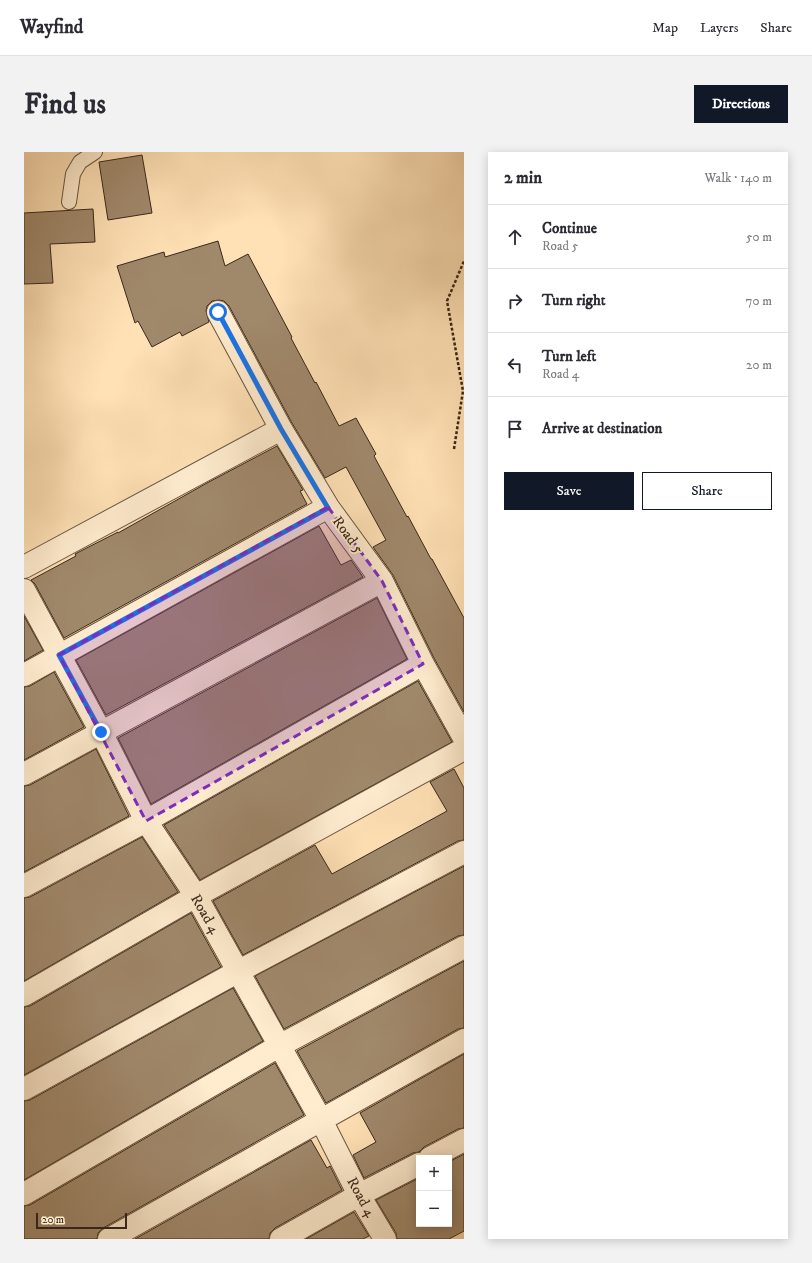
<!DOCTYPE html>
<meta charset="utf-8">
<style>
:root{--surface:#fff;--page:#f2f2f3;--text:#2b2b33;--muted:#7c7c81;--line:#e1e1e2;--accent:#111827}
body{margin:0;font-family:"IM FELL DW Pica",serif;background:var(--page);color:var(--text)}
.controls{position:absolute;right:12px;bottom:12px;display:grid;overflow:hidden;border-radius:0px;box-shadow:0 2px 10px #0003}
.controls button{width:36px;height:36px;display:grid;place-items:center;padding:0;border:0;border-bottom:1px solid var(--line);background:var(--surface);color:var(--text);font:20px sans-serif}
.scale{position:absolute;left:12px;bottom:10px;width:91px;box-sizing:border-box;padding-left:4px;border:2px solid #3a271a;border-top:0;font-size:11px;line-height:14px;white-space:nowrap;color:#3a271a;-webkit-text-stroke:3px #ffeccf;paint-order:stroke}
.stop{position:absolute;width:12px;height:12px;margin:-9px;border:3px solid #1a73e8;border-radius:50%;background:#fff}
.stop.end{background:#1a73e8;border-color:#fff;box-shadow:0 1px 4px #0008}
.list{margin:0;padding:0;list-style:none}
h2{display:flex;justify-content:space-between;align-items:center;height:52px;margin:0;padding:0 16px;font-size:17px}
h2 small{font-size:13px;font-weight:400;color:var(--muted)}
.list li{display:grid;grid-template-columns:26px 1fr auto;gap:12px;align-items:center;box-sizing:border-box;height:64px;padding:0 16px;border-top:1px solid var(--line)}
.list b{display:block;font-size:15px;white-space:nowrap}
.list p{margin:0;font-size:13px;white-space:nowrap;color:var(--muted)}
.list em{font-size:13px;font-style:normal;color:var(--muted)}
.actions{display:flex;gap:8px;padding:12px 16px}
.actions a{flex:1;padding:9px 0;border:1px solid var(--accent);border-radius:0px;text-align:center;font-size:14px;color:var(--accent)}
.actions .main{background:var(--accent);color:#fff}
.icon{flex:none;width:22px;height:22px;fill:none;stroke:currentColor;stroke-width:2;stroke-linecap:round;stroke-linejoin:round}
.map{position:relative;flex:none;width:440px;height:1087px;overflow:hidden;border-radius:0px}
header{display:flex;align-items:center;gap:24px;box-sizing:border-box;height:56px;padding:0 20px;background:var(--surface);border-bottom:1px solid var(--line)}
header strong{font-size:19px}
nav{display:flex;gap:22px;margin-inline-start:auto;font-size:14px}
.intro{display:flex;align-items:center;justify-content:space-between;box-sizing:border-box;height:96px;padding:0 24px}
h1{margin:0;font-size:28px}
.button{padding:10px 18px;border-radius:0px;background:var(--accent);color:#fff;font-size:14px;font-weight:700}
main{display:flex;gap:24px;padding:0 24px}
aside{flex:1;background:var(--surface);border-radius:0px;box-shadow:0 2px 10px #0003}
.map>svg:first-child{display:block}
</style>
<header>
<strong>Wayfind</strong>
<nav><a>Map</a><a>Layers</a><a>Share</a></nav>
</header>
<div class="intro"><h1>Find us</h1><a class="button">Directions</a></div>
<main>
<div class="map">
<svg width="440" height="1087" viewBox="0 0 440 1087">
<rect width="100%" height="100%" fill="#ffe1b5"/>
<filter id="stains"><feTurbulence type="fractalNoise" baseFrequency=".005" numOctaves="4"/><feColorMatrix values="0 0 0 0 .2 0 0 0 0 .09 0 0 0 0 .02 0 0 0 .5 -.17"/></filter>
<radialGradient id="worn" r=".72"><stop offset=".6" stop-color="#630" stop-opacity="0"/><stop offset="1" stop-color="#630" stop-opacity=".3"/></radialGradient>
<path fill="#a0886b" stroke="#3a271a" d="M 118,3 L 128,61 L 84,68 L 75,10 Z
M 69,57 L 71,90 L 26,92 L 29,131 L 0,132 L 0,61 Z
M 194,89 L 201,114 L 224,102 L 268,185 L 267,186 L 291,231 L 292,230 L 315,274 L 332,266 L 352,302 L 350,304 L 383,365 L 384,364 L 407,407 L 408,407 L 440,466 L 440,560 L 410,506 L 369,423 L 349,395 L 362,388 L 322,315 L 301,326 L 268,271 L 205,154 L 200,149 L 195,148 L 188,149 L 183,154 L 182,159 L 185,170 L 158,184 L 156,180 L 128,195 L 114,169 L 111,171 L 93,114 L 140,100 L 141,105 Z
M 253,294 L 279,338 L 276,339 L 283,352 L 40,486 L 11,432 L 7,428 L 52,404 L 51,402 L 94,380 L 94,381 L 183,331 Z
M 295,374 L 317,413 L 327,408 L 339,425 L 82,563 L 52,508 Z
M 353,446 L 383,507 L 127,652 L 94,586 Z
M 0,464 L 19,498 L 0,509 Z
M 30,520 L 60,575 L 0,608 L 0,535 L 6,534 Z
M 394,529 L 428,590 L 176,728 L 140,673 Z
M 72,597 L 105,664 L 0,720 L 0,634 L 6,633 Z
M 430,617 L 440,636 L 440,688 L 434,689 L 219,803 L 189,749 L 291,693 L 308,722 L 423,659 L 406,630 Z
M 118,685 L 154,740 L 0,829 L 0,746 L 6,745 Z
M 440,714 L 440,783 L 434,784 L 260,877 L 231,824 Z
M 167,761 L 197,815 L 0,923 L 0,855 L 6,854 Z
M 440,809 L 440,876 L 434,877 L 302,951 L 273,899 Z
M 209,836 L 239,889 L 0,1028 L 0,949 L 6,948 Z
M 440,902 L 440,976 L 434,977 L 400,995 L 395,1000 L 389,1001 L 340,1026 L 329,1003 L 352,990 L 336,961 Z
M 251,911 L 280,963 L 79,1076 L 74,1081 L 73,1087 L 0,1087 L 0,1054 L 6,1053 Z
M 287,988 L 303,1016 L 306,1014 L 318,1038 L 251,1076 L 246,1081 L 245,1087 L 111,1087 Z
M 440,1002 L 440,1079 L 425,1087 L 373,1087 L 372,1081 L 352,1048 L 395,1026 L 395,1072 L 425,1072 L 425,1010 Z
M 330,1060 L 345,1084 L 339,1087 L 282,1087 Z"/>
<g fill="none" stroke-linecap="round" stroke-linejoin="round">
<defs>
<path id="lane" d="M 45,50 L 49,22 L 56,10 L 71,0"/>
<path id="street" d="M 194,160 L 257,277 L 304,355 L 358,429 L 399,512 L 440,586
M 0,415 L 257,277
M 0,438 L 77,580 L 122,669 L 172,744 L 297,968 L 335,1043 L 361,1087
M 0,523 L 304,355
M 0,622 L 358,429
M 0,734 L 122,669 L 399,512
M 0,843 L 172,744 L 440,597
M 0,937 L 213,820 L 440,700
M 406,1006 L 440,988
M 0,1042 L 255,894 L 440,795
M 85,1087 L 440,888
M 257,1087 L 335,1043 L 395,1012"/>
</defs>
<use href="#lane" stroke="#6b5641" stroke-width="16"/>
<use href="#street" stroke="#6b5641" stroke-width="24"/>
<path stroke="#3a271a" stroke-width="2.5" stroke-dasharray="3 2" stroke-linecap="butt" d="M 430,297 L 439,239 L 423,149 L 440,109"/>
<use href="#lane" stroke="#ffeccf" stroke-width="14"/>
<use href="#street" stroke="#ffeccf" stroke-width="22"/>
</g>
<g fill="none" stroke-linecap="round" stroke-linejoin="round">
<path stroke="#1a73e8" stroke-width="5" d="M 77,580 L 35,503 L 304,356 L 257,277 L 194,160"/>
</g>
<path fill="#7b2cbf" fill-opacity="0.2" stroke="#7b2cbf" stroke-width="3" stroke-dasharray="8 5" stroke-linejoin="round" d="M 304,355 L 358,429 L 399,512 L 122,669 L 35,503 Z"/>
<g text-anchor="middle" dominant-baseline="central" stroke-width="3.5" stroke-linejoin="round" paint-order="stroke">
<g font-size="15" fill="#3a271a" stroke="#ffeccf">
<text transform="translate(324 383) rotate(54)">Road 5</text>
<text transform="translate(181 762) rotate(60)">Road 4</text>
<text transform="translate(337 1045) rotate(61)">Road 4</text>
</g>
</g>
<rect width="100%" height="100%" filter="url(#stains)"/>
<rect width="100%" height="100%" fill="url(#worn)"/>
</svg>
<div class="controls">
<button>+</button>
<button>−</button>
</div>
<div class="scale">20 m</div>
<div class="stop" style="left:194px;top:160px"></div>
<div class="stop end" style="left:77px;top:580px"></div>
</div>
<aside>
<h2>2 min<small>Walk · 140 m</small></h2>
<ul class="list">
<li><svg class="icon" aria-label="ahead" viewBox="0 0 24 24"><path d="M12 20V5M6 11l6-6 6 6"/></svg><div><b>Continue</b><p>Road 5</p></div><em>50 m</em></li>
<li><svg class="icon" aria-label="right" viewBox="0 0 24 24"><path d="M7 20v-9h11M14 6l5 5-5 5"/></svg><div><b>Turn right</b></div><em>70 m</em></li>
<li><svg class="icon" aria-label="left" viewBox="0 0 24 24"><path d="M17 20v-9H6M10 6l-5 5 5 5"/></svg><div><b>Turn left</b><p>Road 4</p></div><em>20 m</em></li>
<li><svg class="icon" aria-label="arrive" viewBox="0 0 24 24"><path d="M6 21V4h12l-3 4 3 4H6"/></svg><div><b>Arrive at destination</b></div></li>
</ul>
<div class="actions"><a class="main">Save</a><a>Share</a></div>
</aside>
</main>
